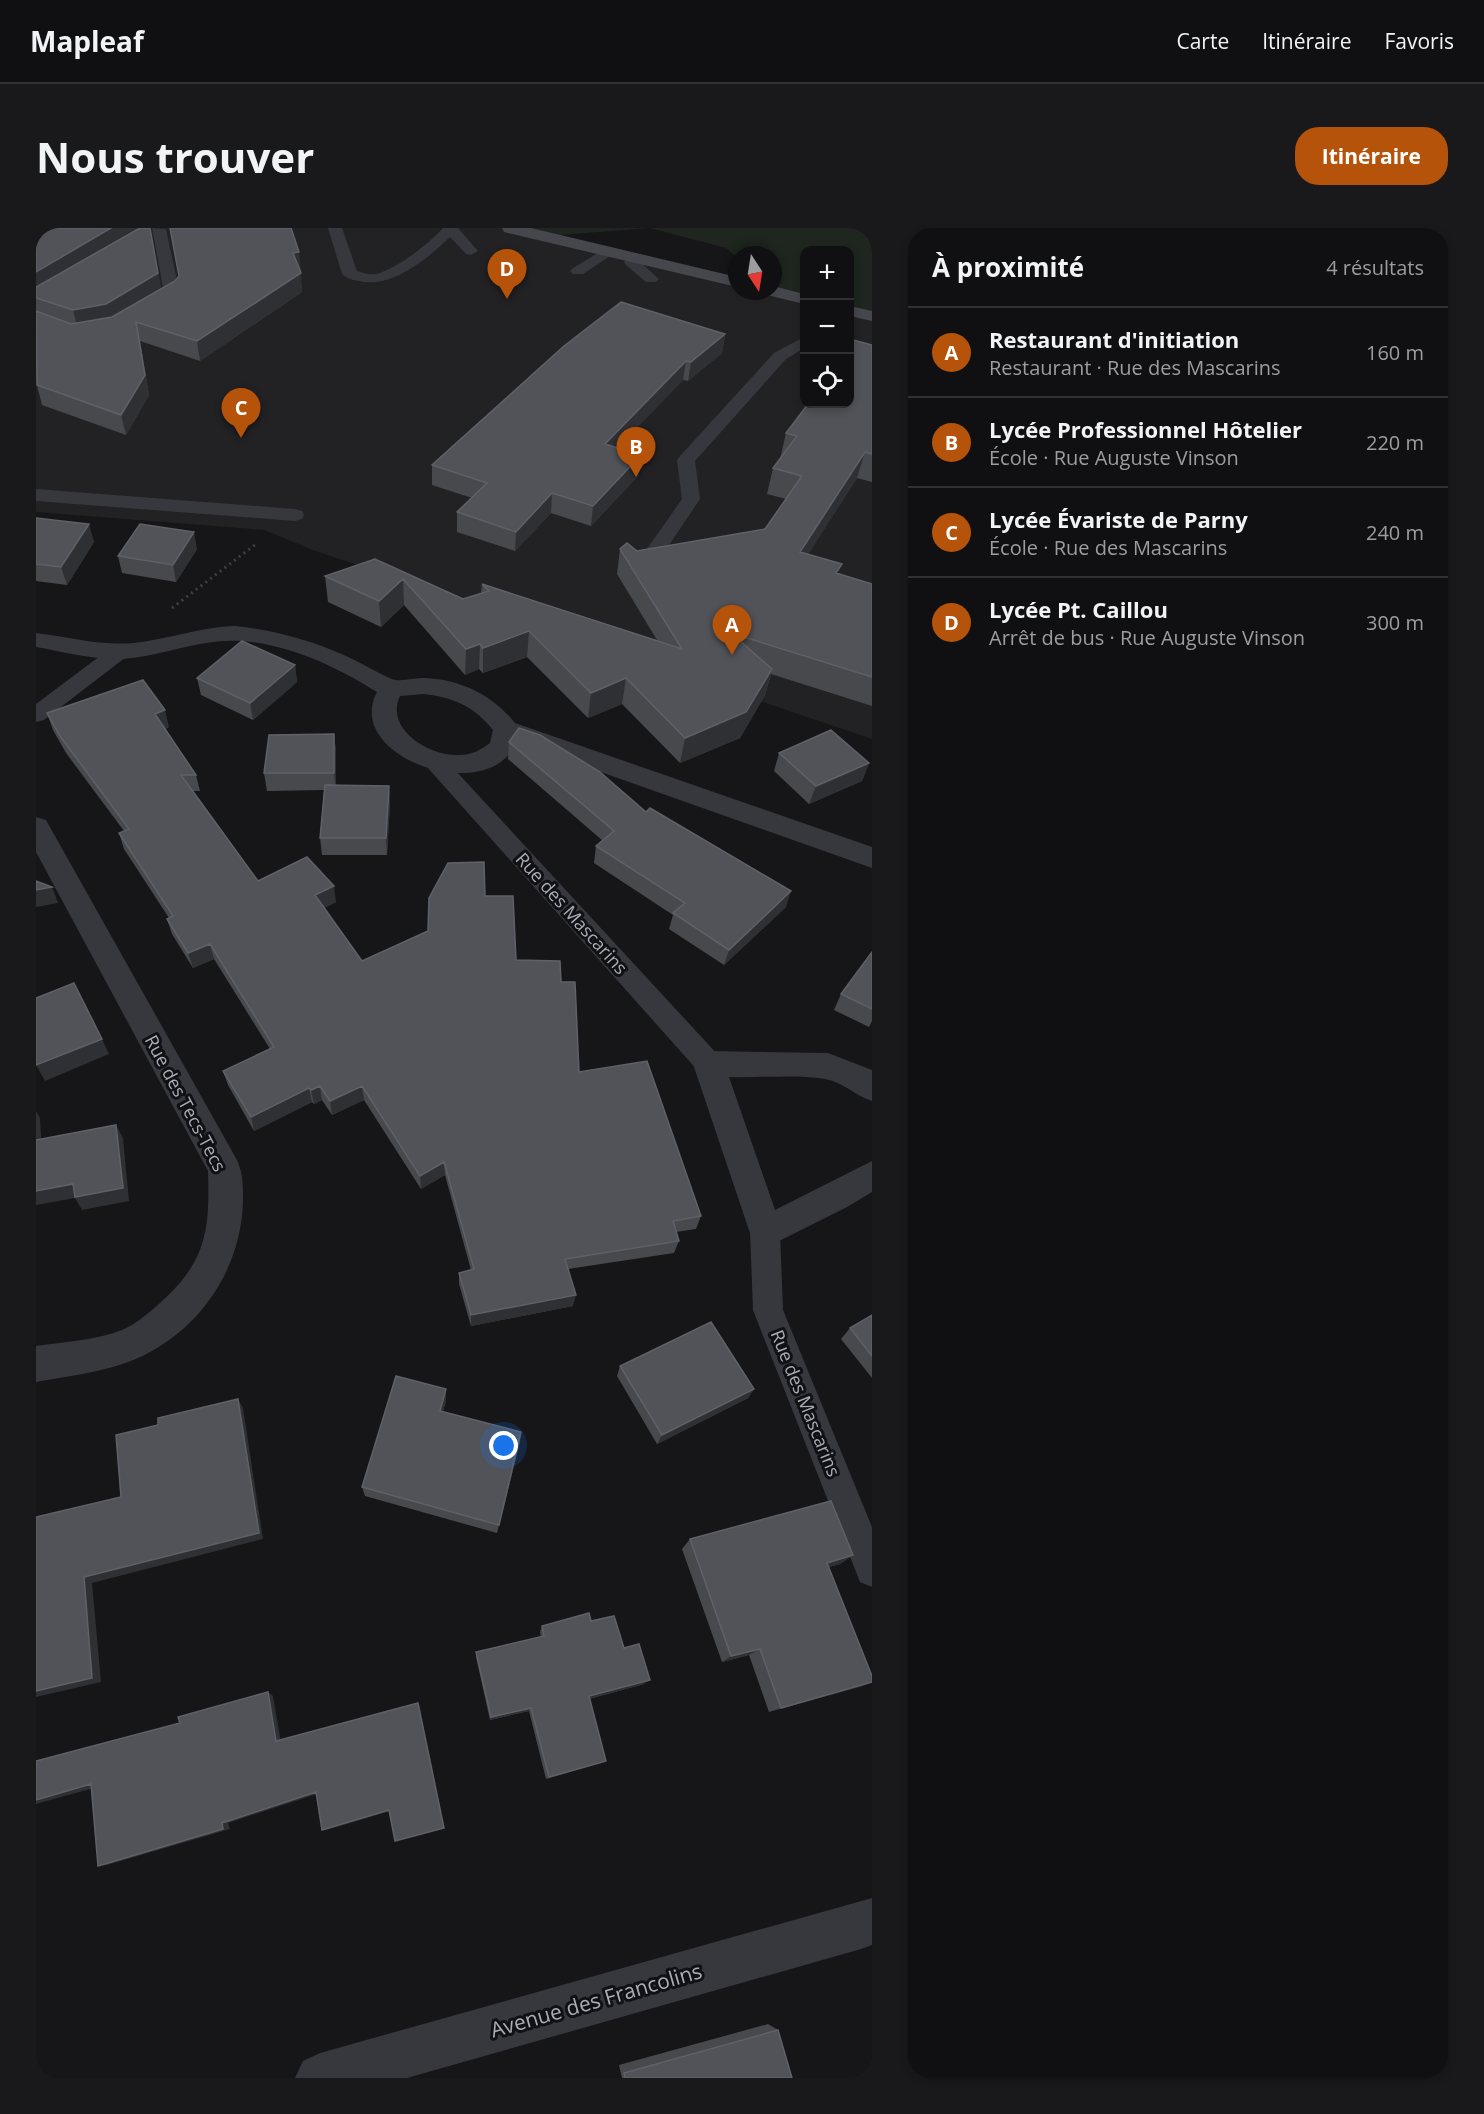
<!DOCTYPE html>
<html lang="fr">
<meta charset="utf-8">
<style>
:root{--surface:#101012;--page:#19191b;--text:#f1f3f6;--muted:#9c9d9f;--line:#303032;--accent:#b45309}
body{margin:0;font-family:"Open Sans",sans-serif;background:var(--page);color:var(--text)}
.controls{position:absolute;right:18px;top:18px;display:grid;overflow:hidden;border-radius:12px;box-shadow:0 3px 9px #0003}
.controls button{width:54px;height:54px;display:grid;place-items:center;padding:0;border:0;border-bottom:2px solid var(--line);background:var(--surface);color:var(--text);font:30px sans-serif}
.compass{position:absolute;left:692px;top:18px;width:54px;height:54px;border-radius:50%;background:var(--surface);box-shadow:0 3px 9px #0003;rotate:168deg}
.you{position:absolute;left:468px;top:1218px;width:21px;height:21px;margin:-15px;border:4px solid #fff;border-radius:50%;background:#1a73e8;box-shadow:0 0 0 9px #1a73e833}
.badge{display:grid;place-items:center;width:39px;height:39px;border-radius:50%;background:var(--accent);color:#fff;font-size:20px;font-weight:700}
.pin{position:absolute;translate:-50% -50px;filter:drop-shadow(0 2px 3px #0008)}
.pin::after{content:'';position:absolute;top:32px;width:21px;height:18px;background:inherit;clip-path:polygon(0 0,100% 0,50% 100%)}
.list{margin:0;padding:0;list-style:none}
h2{display:flex;justify-content:space-between;align-items:center;height:78px;margin:0;padding:0 24px;font-size:26px}
h2 small{font-size:20px;font-weight:400;color:var(--muted)}
.list li{display:grid;grid-template-columns:39px 1fr auto;gap:18px;align-items:center;box-sizing:border-box;height:90px;padding:0 24px;border-top:2px solid var(--line)}
.list b{display:block;font-size:22px;white-space:nowrap}
.list p{margin:0;font-size:20px;white-space:nowrap;color:var(--muted)}
.list em{font-size:20px;font-style:normal;color:var(--muted)}
.icon{flex:none;width:33px;height:33px;fill:none;stroke:currentColor;stroke-width:2;stroke-linecap:round;stroke-linejoin:round}
.map{position:relative;flex:none;width:836px;height:1850px;overflow:hidden;border-radius:24px}
header{display:flex;align-items:center;gap:36px;box-sizing:border-box;height:84px;padding:0 30px;background:var(--surface);border-bottom:2px solid var(--line)}
header strong{font-size:28px}
nav{display:flex;gap:33px;margin-inline-start:auto;font-size:21px}
.intro{display:flex;align-items:center;justify-content:space-between;box-sizing:border-box;height:144px;padding:0 36px}
h1{margin:0;font-size:42px}
.button{padding:15px 27px;border-radius:24px;background:var(--accent);color:#fff;font-size:21px;font-weight:700}
main{display:flex;gap:36px;padding:0 36px}
aside{flex:1;background:var(--surface);border-radius:24px;box-shadow:0 3px 9px #0003}
.map>svg:first-child{display:block}
</style>
<header>
<strong>Mapleaf</strong>
<nav><a>Carte</a><a>Itinéraire</a><a>Favoris</a></nav>
</header>
<div class="intro"><h1>Nous trouver</h1><a class="button">Itinéraire</a></div>
<main>
<div class="map">
<svg width="836" height="1850" viewBox="0 0 836 1850">
<rect width="100%" height="100%" fill="#161618"/>
<path fill="#222225" d="M 0,0 L 474,0 L 701,54 L 701,63 L 737,63 L 768,71 L 768,176 L 814,176 L 814,83 L 836,88 L 836,511 L 277,322 L 228,302 L 0,284 Z"/>
<path fill="#1e261f" d="M 474,0 L 836,0 L 836,88 L 814,83 L 814,22 L 768,22 L 768,71 L 737,63 L 737,27 L 701,27 L 701,30 L 690,20 L 614,0 L 511,8 Z"/>
<g fill="none" stroke-linecap="round" stroke-linejoin="round">
<path stroke="#3d3f44" stroke-width="3" stroke-dasharray="2 4" stroke-linecap="butt" d="M 136,380 L 220,316"/>
<path fill="#37383d" fill-rule="evenodd" d="M 116,0 L 130,1 L 144,67 L 113,86 L 107,84 L 105,81 L 128,65 Z
M 292,0 L 306,0 L 321,43 C 327,45 333,47 340,46 C 359,42 394,15 407,0 L 422,0 L 442,23 L 435,27 L 430,26 L 414,9 C 392,30 356,61 323,53 C 317,52 311,51 306,46 Z
M 572,19 L 579,23 L 577,26 L 547,46 L 537,46 L 534,43 L 537,40 Z
M 597,25 L 602,26 L 604,29 L 603,33 L 623,51 L 620,54 L 610,54 L 590,37 L 588,34 L 592,26 Z
M 768,109 L 768,120 L 750,131 L 659,233 L 664,271 L 623,332 L 609,332 L 606,328 L 646,271 L 641,232 L 644,228 L 738,125 Z
M 0,261 L 259,281 L 266,283 L 268,287 L 266,291 L 259,293 L 0,273 Z
M 83,417 L 90,419 L 93,424 L 90,429 L 8,492 L 0,494 L 0,476 L 76,419 Z
M 399,526 L 407,529 L 683,828 L 687,836 L 683,844 L 673,847 L 663,844 L 391,539 L 388,534 L 391,529 Z
M 729,990 L 739,994 L 744,1003 L 747,1082 L 836,1299 L 836,1359 L 824,1354 L 717,1082 L 714,1003 L 719,994 Z"/>
<path fill="#37383d" fill-rule="evenodd" d="M 199,398 C 238,402 275,412 310,428 C 320,432 354,452 360,452 C 368,453 379,450 387,450 C 425,451 456,467 479,495 L 836,619 L 836,640 L 480,514 C 455,580 306,530 341,464 C 295,435 232,406 177,414 C 146,418 117,429 87,431 C 58,432 28,424 0,419 L 0,405 C 32,409 65,418 98,415 C 132,411 165,399 199,398 ZM 388,466 C 417,469 439,479 457,502 L 454,515 C 445,522 435,527 424,527 C 395,529 348,502 364,468 Z
M 0,589 L 10,592 L 201,932 C 207,945 207,958 207,972 C 206,1035 170,1094 114,1124 C 80,1143 38,1147 0,1154 L 0,1118 C 28,1114 60,1112 86,1102 C 100,1096 113,1085 124,1075 C 170,1034 174,1003 172,943 L 0,624 Z
M 673,823 L 792,825 L 836,842 L 836,873 C 820,868 807,854 789,851 C 761,846 723,850 693,849 L 739,982 L 836,933 L 836,964 L 811,979 L 741,1014 L 729,1018 L 717,1014 L 657,836 L 662,827 Z
M 836,1670 L 836,1717 L 825,1721 L 371,1850 L 259,1850 L 267,1833 L 284,1825 Z"/>
<path fill="#45474d" fill-rule="evenodd" d="M 466,0 L 495,0 L 701,49 L 701,59 L 468,4 Z
M 737,58 L 768,66 L 768,76 L 731,67 L 728,63 L 737,63 Z
M 814,78 L 836,83 L 836,93 L 814,88 Z"/>
</g>
<path fill="#47494d" d="M 0,0 L 125,61 L 139,53 L 265,43 L 264,43 L 266,64 L 164,133 L 104,113 L 113,167 L 90,207 L 6,177 L 1,157 L 0,138 Z
M 689,106 L 686,125 L 652,153 L 647,152 L 581,220 L 603,247 L 555,298 L 515,285 L 479,323 L 421,304 L 421,284 L 436,270 L 396,257 L 396,237 Z
M 836,117 L 836,254 L 821,250 L 772,326 L 803,346 L 836,356 L 836,478 L 735,446 L 729,467 L 704,510 L 644,535 L 586,476 L 552,490 L 491,429 L 447,445 L 443,441 L 429,447 L 368,377 L 345,399 L 292,374 L 289,348 L 339,331 L 427,371 L 445,365 L 446,356 L 621,412 L 581,346 L 584,321 L 601,323 L 729,301 L 750,271 L 731,266 L 737,240 L 744,231 L 750,205 Z
M 0,290 L 58,314 L 31,357 L 0,353 Z
M 161,321 L 140,354 L 86,345 L 82,328 Z
M 259,437 L 261,454 L 217,492 L 165,467 L 161,450 Z
M 11,485 L 133,499 L 129,501 L 160,547 L 164,563 L 157,563 L 222,653 L 300,674 L 288,680 L 326,733 L 392,703 L 449,668 L 480,732 L 525,754 L 543,844 L 665,988 L 660,1001 L 640,1004 L 643,1013 L 638,1025 L 532,1041 L 537,1078 L 435,1098 L 423,1056 L 423,1045 L 435,1042 L 409,947 L 385,961 L 328,872 L 296,887 L 286,872 L 278,876 L 276,874 L 218,903 L 192,857 L 187,843 L 234,821 L 178,731 L 157,740 L 136,706 L 131,691 L 133,690 L 88,621 L 83,605 L 88,603 L 30,525 L 17,502 Z
M 298,506 L 300,524 L 300,558 L 353,558 L 354,575 L 351,627 L 286,627 L 284,610 L 288,562 L 231,563 L 228,545 Z
M 473,514 L 610,584 L 750,679 L 688,737 L 633,701 L 637,687 L 558,635 L 560,618 L 567,613 L 472,531 Z
M 743,525 L 833,535 L 826,553 L 773,576 L 738,543 Z
M 836,724 L 836,793 L 833,799 L 798,782 L 805,766 Z
M 836,1087 L 836,1150 L 805,1111 L 814,1100 Z
M 584,1138 L 718,1161 L 712,1170 L 621,1216 L 581,1148 Z
M 410,1173 L 407,1183 L 484,1214 L 461,1305 L 329,1268 L 326,1259 Z
M 654,1311 L 817,1327 L 804,1336 L 793,1339 L 836,1454 L 733,1484 L 713,1427 L 686,1434 L 646,1321 Z
M 555,1393 L 588,1420 L 608,1456 L 553,1471 L 570,1533 L 510,1551 L 493,1483 L 454,1492 L 440,1429 L 440,1424 L 505,1409 L 504,1404 L 506,1398 Z
M 732,1796 L 742,1802 L 756,1850 L 586,1850 L 583,1837 Z"/>
<path fill="#2f3033" d="M 75,0 L 111,0 L 0,66 L 0,44 Z
M 114,0 L 126,64 L 74,95 L 42,101 L 37,82 Z
M 263,24 L 265,43 L 259,43 L 257,25 Z
M 265,45 L 266,64 L 164,133 L 161,113 Z
M 100,94 L 113,167 L 90,207 L 85,187 Z
M 689,106 L 686,125 L 652,153 L 655,134 Z
M 650,133 L 647,152 L 566,236 L 569,216 Z
M 829,224 L 821,250 L 757,350 L 764,324 Z
M 605,227 L 603,247 L 555,298 L 557,278 Z
M 516,265 L 515,285 L 479,323 L 480,304 Z
M 53,296 L 58,314 L 31,357 L 25,339 Z
M 158,304 L 161,321 L 140,354 L 137,337 Z
M 367,351 L 368,377 L 345,399 L 343,373 Z
M 493,403 L 491,429 L 447,445 L 447,420 Z
M 444,416 L 443,441 L 429,447 L 430,421 Z
M 259,437 L 261,454 L 217,492 L 214,475 Z
M 736,441 L 729,467 L 704,510 L 644,535 L 649,510 Z
M 590,450 L 586,476 L 552,490 L 555,465 Z
M 129,482 L 133,499 L 123,503 L 119,486 Z
M 298,506 L 300,524 L 300,562 L 298,545 Z
M 833,535 L 826,553 L 773,576 L 780,558 Z
M 353,558 L 354,575 L 351,627 L 350,610 Z
M 298,658 L 300,674 L 281,683 L 279,667 Z
M 16,659 L 22,675 L 0,679 L 0,662 Z
M 755,663 L 750,679 L 688,737 L 693,722 Z
M 174,716 L 178,731 L 157,740 L 152,725 Z
M 66,811 L 73,826 L 9,853 L 0,837 Z
M 284,858 L 286,872 L 278,876 L 275,862 Z
M 326,858 L 328,872 L 296,887 L 294,873 Z
M 273,860 L 276,874 L 218,903 L 215,889 Z
M 0,883 L 4,890 L 6,925 L 0,915 Z
M 80,897 L 87,910 L 93,973 L 46,982 L 39,970 L 0,977 L 0,963 Z
M 408,934 L 409,947 L 385,961 L 384,948 Z
M 540,1067 L 537,1078 L 435,1098 L 435,1087 Z
M 410,1161 L 410,1173 L 404,1193 L 404,1183 Z
M 718,1161 L 712,1170 L 621,1216 L 626,1207 Z
M 202,1171 L 207,1180 L 227,1311 L 56,1355 L 65,1454 L 0,1469 L 0,1463 L 48,1349 Z
M 485,1204 L 484,1214 L 461,1305 L 463,1297 Z
M 817,1327 L 804,1336 L 778,1343 L 791,1335 Z
M 724,1421 L 713,1427 L 686,1434 L 695,1428 Z
M 614,1452 L 608,1456 L 549,1472 L 553,1468 Z
M 836,1454 L 824,1459 L 733,1484 L 745,1480 Z
M 232,1464 L 237,1468 L 245,1515 L 240,1513 Z
M 495,1480 L 493,1483 L 454,1492 L 455,1489 Z
M 570,1533 L 566,1535 L 510,1551 L 513,1549 Z
M 55,1556 L 65,1558 L 0,1576 L 0,1572 Z
M 280,1564 L 284,1565 L 192,1595 L 194,1601 L 71,1637 L 62,1638 L 186,1595 Z
M 353,1582 L 354,1583 L 290,1602 L 286,1602 Z"/>
<path fill="#525359" stroke="#5f6168" stroke-width="1.5" d="M 0,0 L 75,0 L 0,44 Z
M 104,0 L 114,0 L 122,45 L 70,76 L 37,82 L 0,70 L 0,59 Z
M 134,0 L 255,0 L 263,24 L 257,25 L 265,45 L 161,113 L 100,94 L 109,147 L 85,187 L 1,157 L 0,83 L 35,96 L 76,89 L 139,53 L 143,48 Z
M 585,74 L 689,106 L 655,134 L 650,133 L 569,216 L 605,227 L 557,278 L 516,265 L 480,304 L 421,284 L 451,255 L 396,237 L 528,118 Z
M 817,112 L 836,117 L 836,226 L 829,224 L 764,324 L 806,336 L 800,345 L 836,356 L 836,449 L 695,405 L 736,441 L 710,484 L 649,510 L 590,450 L 555,465 L 493,403 L 447,420 L 444,416 L 430,421 L 367,351 L 343,373 L 289,348 L 339,331 L 427,371 L 453,363 L 446,356 L 646,421 L 584,321 L 591,315 L 601,323 L 729,301 L 766,248 L 737,240 L 761,208 L 750,205 L 772,176 L 813,176 L 813,117 Z
M 0,290 L 53,296 L 25,339 L 0,336 Z
M 104,296 L 158,304 L 137,337 L 82,328 Z
M 206,413 L 259,437 L 214,475 L 161,450 Z
M 107,452 L 129,482 L 119,486 L 160,547 L 145,547 L 222,653 L 271,629 L 298,658 L 279,667 L 326,733 L 392,703 L 393,670 L 412,635 L 448,634 L 449,668 L 477,668 L 480,732 L 524,733 L 525,754 L 539,754 L 543,844 L 611,833 L 665,988 L 637,993 L 643,1013 L 529,1031 L 540,1067 L 435,1087 L 423,1045 L 438,1041 L 408,934 L 384,948 L 326,858 L 294,873 L 284,858 L 275,862 L 273,860 L 215,889 L 187,843 L 238,819 L 174,716 L 152,725 L 131,691 L 137,688 L 83,605 L 93,601 L 24,508 L 11,485 Z
M 483,500 L 504,507 L 564,544 L 610,584 L 614,580 L 755,663 L 693,722 L 637,685 L 649,675 L 560,618 L 578,603 L 473,514 Z
M 795,502 L 833,535 L 780,558 L 743,525 Z
M 298,506 L 298,545 L 228,545 L 233,507 Z
M 289,557 L 353,558 L 350,610 L 284,610 Z
M 0,653 L 16,659 L 0,662 Z
M 836,724 L 836,781 L 805,766 Z
M 38,755 L 66,811 L 0,837 L 0,770 Z
M 80,897 L 87,960 L 39,969 L 37,956 L 0,963 L 0,912 Z
M 836,1087 L 836,1128 L 814,1100 Z
M 675,1094 L 718,1161 L 626,1207 L 584,1138 Z
M 360,1148 L 410,1161 L 404,1183 L 485,1204 L 463,1297 L 326,1259 Z
M 202,1171 L 223,1305 L 48,1349 L 56,1450 L 0,1463 L 0,1289 L 85,1269 L 80,1207 L 122,1197 L 122,1190 Z
M 795,1273 L 817,1327 L 791,1335 L 836,1448 L 836,1454 L 745,1480 L 724,1421 L 695,1428 L 654,1311 Z
M 553,1385 L 555,1393 L 578,1388 L 588,1420 L 603,1416 L 614,1452 L 553,1468 L 570,1533 L 513,1549 L 495,1480 L 455,1489 L 440,1424 L 508,1408 L 506,1398 Z
M 232,1464 L 240,1513 L 382,1475 L 408,1600 L 359,1613 L 353,1582 L 286,1602 L 280,1564 L 186,1595 L 187,1601 L 62,1638 L 55,1556 L 0,1572 L 0,1533 L 144,1495 L 142,1489 Z
M 742,1802 L 756,1850 L 589,1850 L 588,1845 Z"/>
<g text-anchor="middle" dominant-baseline="central" stroke-width="6" stroke-linejoin="round" paint-order="stroke">
<g font-size="18" fill="#a8adb8" stroke="#111113">
<text transform="translate(536 685) rotate(48)">Rue des Mascarins</text>
<text transform="translate(150 875) rotate(62)">Rue des Tecs-Tecs</text>
<text transform="translate(770 1175) rotate(68)">Rue des Mascarins</text>
</g>
<g font-size="21" fill="#a8adb8" stroke="#111113">
<text transform="translate(560 1772) rotate(-16)">Avenue des Francolins</text>
</g>
</g>
</svg>
<div class="controls">
<button>+</button>
<button>−</button>
<button><svg class="icon" aria-label="locate" viewBox="0 0 24 24"><circle cx="12" cy="12" r="6"/><path d="M12 2v4M12 18v4M2 12h4M18 12h4"/></svg></button>
</div>
<svg class="compass" viewBox="-18 -18 36 36"><path d="M0-13l5 13h-10z" fill="#e53935"/><path d="M0 13l5-13h-10z" fill="#9c9d9f"/></svg>
<div class="you"></div>
<div class="pin badge" style="left:696px;top:427px">A</div>
<div class="pin badge" style="left:600px;top:249px">B</div>
<div class="pin badge" style="left:205px;top:210px">C</div>
<div class="pin badge" style="left:471px;top:71px">D</div>
</div>
<aside>
<h2>À proximité<small>4 résultats</small></h2>
<ul class="list">
<li><span class="badge">A</span><div><b>Restaurant d'initiation</b><p>Restaurant · Rue des Mascarins</p></div><em>160 m</em></li>
<li><span class="badge">B</span><div><b>Lycée Professionnel Hôtelier</b><p>École · Rue Auguste Vinson</p></div><em>220 m</em></li>
<li><span class="badge">C</span><div><b>Lycée Évariste de Parny</b><p>École · Rue des Mascarins</p></div><em>240 m</em></li>
<li><span class="badge">D</span><div><b>Lycée Pt. Caillou</b><p>Arrêt de bus · Rue Auguste Vinson</p></div><em>300 m</em></li>
</ul>
</aside>
</main>
